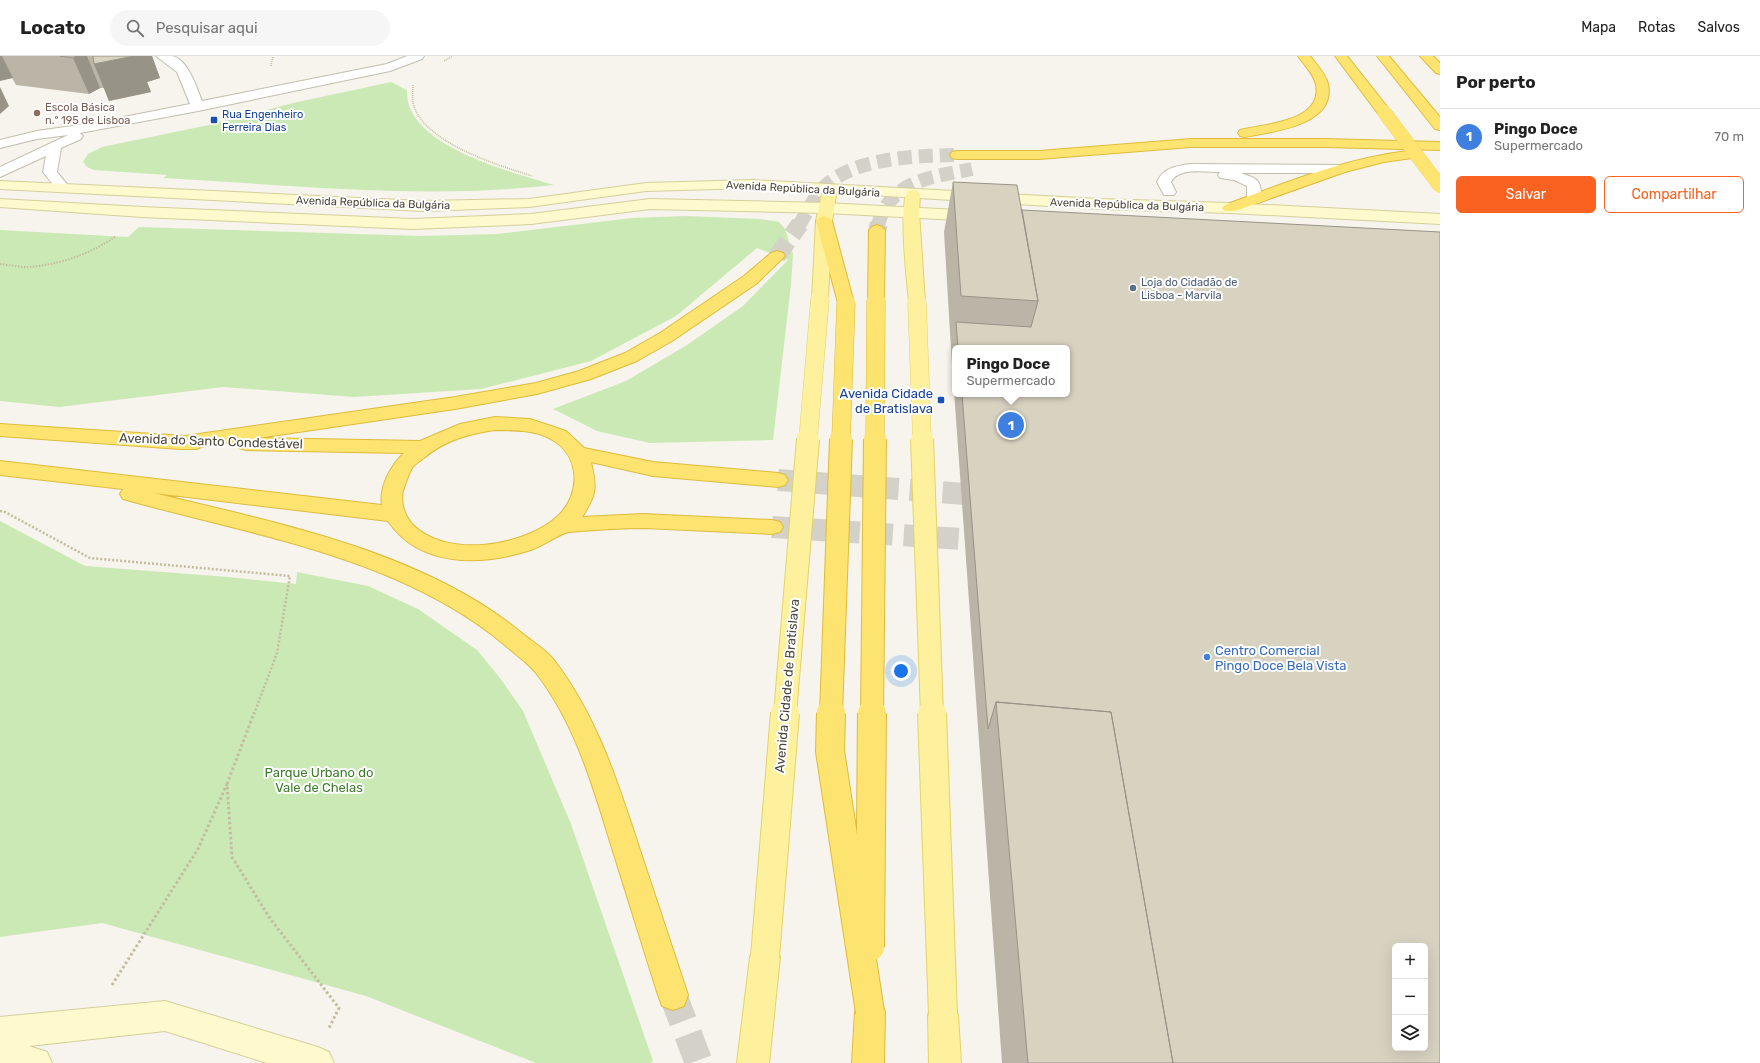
<!DOCTYPE html>
<html lang="pt">
<meta charset="utf-8">
<style>
:root{--surface:#fff;--page:#f6f6f6;--text:#222;--muted:#767676;--line:#e0e0e0;--accent:#f96220}
body{margin:0;font-family:Rubik,sans-serif;background:var(--page);color:var(--text)}
.controls{position:absolute;right:12px;bottom:12px;display:grid;overflow:hidden;border-radius:6px;box-shadow:0 4px 16px #0002}
.controls button{width:36px;height:36px;display:grid;place-items:center;padding:0;border:0;border-bottom:1px solid var(--line);background:var(--surface);color:var(--text);font:20px sans-serif}
.you{position:absolute;left:901px;top:615px;width:14px;height:14px;margin:-10px;border:3px solid #fff;border-radius:50%;background:#1a73e8;box-shadow:0 0 0 6px #1a73e833}
.badge{display:grid;place-items:center;width:26px;height:26px;border-radius:50%;background:var(--accent);color:#fff;font-size:13px;font-weight:700}
.pin{position:absolute;translate:-50% -50%;border:2px solid #fff;box-shadow:0 1px 4px #0006}
.popup{position:absolute;left:952px;top:289px;width:118px;height:52px;box-sizing:border-box;display:grid;place-content:center;border-radius:6px;background:var(--surface);filter:drop-shadow(0 1px 3px #0005);font-size:13px;white-space:nowrap;color:var(--muted)}
.popup b{font-size:15px;color:var(--text)}
.popup::after{content:'';position:absolute;left:50%;top:100%;margin-left:-8px;border:8px solid transparent;border-top-color:var(--surface)}
.list{margin:0;padding:0;list-style:none}
h2{display:flex;justify-content:space-between;align-items:center;height:52px;margin:0;padding:0 16px;font-size:17px}
h2 small{font-size:13px;font-weight:400;color:var(--muted)}
.list li{display:grid;grid-template-columns:26px 1fr auto;gap:12px;align-items:center;box-sizing:border-box;height:56px;padding:0 16px;border-top:1px solid var(--line)}
.list b{display:block;font-size:15px;white-space:nowrap}
.list p{margin:0;font-size:13px;white-space:nowrap;color:var(--muted)}
.list em{font-size:13px;font-style:normal;color:var(--muted)}
.actions{display:flex;gap:8px;padding:12px 16px}
.actions a{flex:1;padding:9px 0;border:1px solid var(--accent);border-radius:6px;text-align:center;font-size:14px;color:var(--accent)}
.actions .main{background:var(--accent);color:#fff}
.icon{flex:none;width:22px;height:22px;fill:none;stroke:currentColor;stroke-width:2;stroke-linecap:round;stroke-linejoin:round}
.map{position:relative;flex:none;width:1440px;height:1007px;overflow:hidden}
header{display:flex;align-items:center;gap:24px;box-sizing:border-box;height:56px;padding:0 20px;background:var(--surface);border-bottom:1px solid var(--line)}
header strong{font-size:19px}
nav{display:flex;gap:22px;margin-inline-start:auto;font-size:14px}
.search{width:280px;height:36px;background:var(--page);display:flex;align-items:center;gap:10px;box-sizing:border-box;padding:0 14px;border-radius:22px;color:var(--muted);font-size:15px}
main{display:flex}
aside{flex:1;background:var(--surface)}
.map>svg:first-child{display:block}
</style>
<header>
<strong>Locato</strong>
<div class="search"><svg class="icon" aria-label="search" viewBox="0 0 24 24"><circle cx="10" cy="10" r="6"/><path d="M15 15l6 6"/></svg>Pesquisar aqui</div>
<nav><a>Mapa</a><a>Rotas</a><a>Salvos</a></nav>
</header>
<main>
<div class="map">
<svg width="1440" height="1007" viewBox="0 0 1440 1007">
<rect width="100%" height="100%" fill="#f6f4ec"/>
<path fill="#cae9b5" d="M 391,26 L 407,34 C 404,90 512,116 554,129 C 424,144 293,129 163,122 L 167,119 L 94,114 L 87,111 L 83,106 L 88,98 L 102,91 L 209,69 L 293,47 Z
M 686,160 L 760,163 L 779,166 L 785,173 L 793,198 L 791,228 L 773,384 L 650,387 L 597,375 L 553,353 L 626,325 L 687,289 L 743,250 L 788,204 L 757,192 L 676,260 L 591,305 L 481,333 L 354,341 L 223,331 L 59,351 L 0,345 L 0,174 L 128,181 L 139,171 L 421,180 L 497,178 L 632,162 Z
M 0,465 L 85,510 L 228,521 L 296,528 L 297,516 L 368,530 L 418,553 L 477,594 L 500,622 L 523,655 L 571,768 L 653,1005 L 650,1007 L 536,1007 L 366,940 L 102,867 L 0,881 Z"/>
<g fill="none" stroke-linecap="round" stroke-linejoin="round">
<path stroke="#d4d1c8" stroke-width="14" stroke-dasharray="14 7" stroke-linecap="butt" d="M 799,169 C 807,157 813,143 822,133 C 852,101 916,100 957,99
M 878,169 C 890,124 933,121 972,113"/>
<path stroke="#d4d1c8" stroke-width="18" stroke-dasharray="18 8" stroke-linecap="butt" d="M 877,174 L 879,168
M 777,200 L 800,168"/>
<path stroke="#d4d1c8" stroke-width="22" stroke-dasharray="22 11" stroke-linecap="butt" d="M 778,424 L 992,440
M 772,471 L 994,485"/>
<path stroke="#d4d1c8" stroke-width="28" stroke-dasharray="28 14" stroke-linecap="butt" d="M 673,939 L 699,1007"/>
<defs>
<path id="lane" d="M 1190,108 L 1340,109 L 1345,110 L 1347,113 L 1345,116 L 1340,117 L 1241,117 C 1254,122 1261,122 1261,138 C 1261,142 1262,144 1259,147 L 1249,147 L 1247,144 L 1247,130 L 1234,124 L 1220,122 L 1218,119 L 1220,116 C 1206,116 1178,111 1171,126 L 1176,136 L 1174,139 L 1164,139 L 1157,126 C 1163,112 1176,110 1190,108 Z"/>
<path id="street" d="M 156,0 C 161,0 167,0 172,0 C 188,3 197,32 202,45 L 387,8 L 407,0 L 424,0 L 422,3 L 390,15 L 198,55 L 80,77 L 83,80 L 81,83 L 61,92 L 57,116 L 70,132 L 68,135 L 58,135 L 43,116 L 46,100 L 0,121 L 0,111 L 68,79 L 37,83 L 0,92 L 0,84 L 37,75 L 93,67 L 190,48 L 177,16 Z"/>
<path id="secondary" d="M 752,124 L 1100,143 L 1230,147 L 1440,158 L 1440,168 L 1230,157 L 1100,153 L 752,132 L 646,135 L 529,151 L 423,155 L 0,133 L 0,125 L 423,145 L 529,143 L 646,127 Z
M 0,143 L 142,151 L 413,163 L 531,158 L 650,143 L 826,147 L 977,155 L 982,157 L 985,160 L 982,163 L 977,165 L 826,157 L 650,153 L 531,168 L 413,173 L 142,161 L 0,151 Z
M 165,945 L 318,991 L 329,996 L 334,1007 L 267,1007 L 165,975 L 29,990 L 47,996 L 52,1007 L 0,1007 L 0,961 Z"/>
<path id="primary" d="M 830,129 L 835,130 L 837,133 L 832,165 L 828,243 L 826,247 L 820,248 L 814,247 L 812,243 L 816,165 L 823,133 L 825,130 Z
M 913,134 L 918,135 L 920,138 L 919,156 L 925,246 L 923,250 L 917,251 L 911,250 L 909,246 C 907,226 898,149 908,135 Z
M 765,886 L 776,891 L 780,901 L 769,1007 L 737,1007 L 750,901 L 754,891 Z
M 943,944 L 954,948 L 958,959 L 961,1007 L 929,1007 L 928,959 L 932,948 Z"/>
<path id="highway" d="M 1298,0 L 1310,0 C 1316,8 1326,18 1328,28 C 1337,69 1272,76 1245,81 L 1240,80 L 1238,77 L 1240,74 C 1264,68 1323,66 1316,29 C 1314,18 1304,9 1298,0 Z
M 1335,0 L 1347,0 L 1389,53 L 1391,56 L 1389,59 L 1379,59 Z
M 1377,0 L 1389,0 L 1440,61 L 1440,74 L 1435,73 Z
M 1420,0 L 1433,0 L 1440,7 L 1440,18 L 1436,17 Z
M 1191,83 L 1325,83 L 1440,86 L 1440,94 L 1325,91 L 1191,91 L 1039,103 L 957,103 L 952,102 L 950,99 L 952,96 L 957,95 L 1039,95 Z
M 1407,95 L 1412,96 L 1414,99 L 1412,102 L 1384,106 L 1345,116 L 1235,155 L 1225,155 L 1222,152 L 1225,149 C 1285,127 1343,103 1407,95 Z
M 824,160 L 829,162 L 832,165 L 854,247 L 852,251 L 846,252 L 840,251 L 838,247 L 816,165 L 819,162 Z
M 877,169 L 882,171 L 885,174 L 884,244 L 882,248 L 876,249 L 870,248 L 868,244 L 869,174 L 872,171 Z
M 777,195 L 783,197 L 785,200 L 756,228 L 672,285 L 637,305 L 591,323 L 537,338 L 455,353 L 258,382 L 420,385 L 460,368 L 495,361 L 530,363 L 566,375 L 584,392 L 653,406 L 778,417 L 785,419 L 788,424 L 785,429 L 778,431 L 653,420 L 591,406 C 597,432 597,438 582,461 L 643,458 L 772,464 L 780,466 L 783,471 L 780,476 L 772,478 C 730,476 687,474 645,472 C 620,472 594,474 569,476 C 561,477 541,491 531,494 C 481,510 420,512 388,465 L 154,437 C 277,467 423,495 523,578 C 533,586 546,594 554,604 C 597,660 618,727 640,794 C 656,842 672,891 688,939 L 684,950 L 673,954 L 662,950 L 658,939 C 642,889 627,839 611,789 C 593,730 575,667 536,617 C 528,607 516,599 506,590 C 401,501 251,479 123,443 L 120,438 L 123,433 L 0,419 L 0,405 L 382,449 C 379,431 391,409 404,397 L 246,394 L 239,392 L 236,388 L 238,385 L 204,390 L 196,393 L 180,393 L 0,380 L 0,368 L 185,380 L 455,341 L 536,327 L 579,315 L 625,297 L 660,277 L 744,220 L 771,197 ZM 495,374 C 514,374 534,374 551,383 C 581,400 581,438 558,460 C 524,491 446,503 412,468 C 403,457 399,442 405,429 C 407,423 409,417 412,412 C 415,408 420,405 424,402 C 445,384 469,378 495,374 Z
M 870,941 L 881,945 L 885,956 L 884,1007 L 852,1007 L 855,956 L 859,945 Z"/>
</defs>
<use href="#lane" stroke="#c2beae" stroke-width="2"/>
<use href="#street" stroke="#c2beae" stroke-width="2"/>
<use href="#secondary" stroke="#d5cf9c" stroke-width="2"/>
<use href="#primary" stroke="#e4d26b" stroke-width="2"/>
<use href="#highway" stroke="#debb3e" stroke-width="2"/>
<path stroke="#c3bc9f" stroke-width="1.5" stroke-dasharray="1 1" stroke-linecap="butt" d="M 444,5 L 453,0
M 271,10 L 273,0
M 413,29 C 413,35 412,42 413,47 C 423,87 498,109 532,120"/>
<path stroke="#c3bc9f" stroke-width="2" stroke-dasharray="1.5 1.5" stroke-linecap="butt" d="M 0,208 C 9,209 19,211 28,211 C 59,209 91,198 116,180"/>
<path stroke="#c3bc9f" stroke-width="2.5" stroke-dasharray="2 2" stroke-linecap="butt" d="M 0,455 L 5,456 L 90,502 L 290,520 L 277,597 L 254,658"/>
<path stroke="#c3bc9f" stroke-width="3" stroke-dasharray="2.5 2.5" stroke-linecap="butt" d="M 227,728 L 254,657
M 112,929 L 198,793 L 227,728 L 232,801 L 269,861 L 339,952 L 329,972"/>
<use href="#lane" fill="#fff" fill-rule="evenodd"/>
<use href="#street" fill="#fff" fill-rule="evenodd"/>
<use href="#secondary" fill="#fefacd" fill-rule="evenodd"/>
<use href="#primary" fill="#fef19d" fill-rule="evenodd"/>
<use href="#highway" fill="#fde470" fill-rule="evenodd"/>
<defs>
<path id="primary-bridge-far2" d="M 917,246 L 922,384
M 808,384 L 820,243"/>
<path id="primary-bridge-far1" d="M 922,383 L 932,658
M 785,658 L 808,383"/>
<path id="primary-bridge" d="M 932,657 L 943,959
M 765,901 L 785,657"/>
<path id="highway-bridge-far3" d="M 1384,56 L 1440,130"/>
<path id="highway-bridge-far2" d="M 841,384 L 846,247
M 875,384 L 876,244"/>
<path id="highway-bridge-far1" d="M 831,658 L 841,383
M 872,658 L 875,383"/>
<path id="highway-bridge" d="M 831,657 L 830,695 L 870,956
M 870,891 L 872,657"/>
</defs>
<use href="#primary-bridge-far2" stroke="#e4d26b" stroke-width="19" stroke-linecap="butt"/>
<use href="#primary-bridge-far1" stroke="#e4d26b" stroke-width="24" stroke-linecap="butt"/>
<use href="#primary-bridge" stroke="#e4d26b" stroke-width="30" stroke-linecap="butt"/>
<use href="#highway-bridge-far3" stroke="#debb3e" stroke-width="14" stroke-linecap="butt"/>
<use href="#highway-bridge-far2" stroke="#debb3e" stroke-width="19" stroke-linecap="butt"/>
<use href="#highway-bridge-far1" stroke="#debb3e" stroke-width="24" stroke-linecap="butt"/>
<use href="#highway-bridge" stroke="#debb3e" stroke-width="30" stroke-linecap="butt"/>
<use href="#primary-bridge-far2" stroke="#fef19d" stroke-width="18"/>
<use href="#primary-bridge-far1" stroke="#fef19d" stroke-width="22"/>
<use href="#primary-bridge" stroke="#fef19d" stroke-width="28"/>
<use href="#highway-bridge-far3" stroke="#fde470" stroke-width="14"/>
<use href="#highway-bridge-far2" stroke="#fde470" stroke-width="18"/>
<use href="#highway-bridge-far1" stroke="#fde470" stroke-width="22"/>
<use href="#highway-bridge" stroke="#fde470" stroke-width="28"/>
</g>
<path fill="#bab5a6" fill-rule="evenodd" d="M 0,0 L 152,0 L 160,22 L 147,26 L 151,36 L 109,45 L 104,32 L 100,32 L 89,38 L 16,29 Z
M 953,126 L 1022,154 L 1440,1007 L 1002,1007 L 951,293 L 944,176 ZM 955,292 L 1067,292 L 1067,338 L 955,338 Z"/>
<path fill="#979387" d="M 0,0 L 2,0 L 13,22 L 0,25 Z
M 76,0 L 87,0 L 100,32 L 89,38 L 73,2 Z
M 134,0 L 152,0 L 160,22 L 147,26 L 151,36 L 109,45 L 94,8 Z
M 0,31 L 9,50 L 0,58 Z"/>
<path fill="#d8d2c1" stroke="#979387" fill-rule="evenodd" d="M 60,0 L 76,0 L 73,2 Z
M 93,0 L 134,0 L 94,8 Z
M 953,126 L 1017,129 L 1038,245 L 961,240 Z
M 1022,154 L 1440,176 L 1440,1007 L 1173,1007 L 1111,656 L 996,646 L 988,673 L 962,338 L 1067,338 L 1067,292 L 958,292 L 956,266 L 1031,271 L 1038,245 ZM 1395,890 L 1425,890 L 1425,992 L 1395,992 Z
M 996,646 L 1111,656 L 1173,1007 L 1028,1007 Z"/>
<circle fill="#8d6e63" stroke="#fff" stroke-width="1.5" cx="37" cy="57" r="4"/>
<g fill="#1a4fb4" stroke="#fff" stroke-width="1.5">
<rect x="210" y="60" width="8" height="8" rx="2"/>
<rect x="937" y="340" width="8" height="8" rx="2"/>
</g>
<circle fill="#5c6f8a" stroke="#fff" stroke-width="1.5" cx="1133" cy="232" r="4"/>
<circle fill="#3f7fe0" stroke="#fff" stroke-width="1.5" cx="1207" cy="601" r="4"/>
<g text-anchor="middle" dominant-baseline="central" stroke-width="4" stroke-linejoin="round" paint-order="stroke">
<g font-size="11" fill="#785e54" stroke="#fff" text-anchor="start">
<text x="45" y="51">Escola Básica<tspan x="45" dy="13">n.º 195 de Lisboa</tspan></text>
</g>
<g font-size="11" fill="#164399" stroke="#fff" text-anchor="start">
<text x="222" y="58">Rua Engenheiro<tspan x="222" dy="13">Ferreira Dias</tspan></text>
</g>
<g font-size="11" fill="#4b4639" stroke="#fff">
<text transform="translate(803 133) rotate(3)">Avenida República da Bulgária</text>
<text transform="translate(373 147) rotate(2)">Avenida República da Bulgária</text>
<text transform="translate(1127 149) rotate(2)">Avenida República da Bulgária</text>
</g>
<g font-size="11" fill="#4e5e75" stroke="#fff" text-anchor="start">
<text x="1141" y="226">Loja do Cidadão de<tspan x="1141" dy="13">Lisboa - Marvila</tspan></text>
</g>
<g font-size="13" fill="#164399" stroke="#fff" text-anchor="end">
<text x="933" y="337">Avenida Cidade<tspan x="933" dy="15">de Bratislava</tspan></text>
</g>
<g font-size="13" fill="#4b4639" stroke="#fff">
<text transform="translate(211 385) rotate(2)">Avenida do Santo Condestável</text>
<text transform="translate(787 630) rotate(-85)">Avenida Cidade de Bratislava</text>
</g>
<g font-size="13" fill="#366cbe" stroke="#fff" text-anchor="start">
<text x="1215" y="594">Centro Comercial<tspan x="1215" dy="15">Pingo Doce Bela Vista</tspan></text>
</g>
<g font-size="13" fill="#3e7d2b" stroke="#fff">
<text x="319" y="716">Parque Urbano do<tspan x="319" dy="15">Vale de Chelas</tspan></text>
</g>
</g>
</svg>
<div class="controls">
<button>+</button>
<button>−</button>
<button><svg class="icon" aria-label="layers" viewBox="0 0 24 24"><path d="M12 4l9 5-9 5-9-5zM3 14l9 5 9-5"/></svg></button>
</div>
<div class="you"></div>
<div class="pin badge" style="left:1011px;top:369px;background:#3f7fe0">1</div>
<div class="popup"><b>Pingo Doce</b>Supermercado</div>
</div>
<aside>
<h2>Por perto<small></small></h2>
<ul class="list">
<li><span class="badge" style="background:#3f7fe0">1</span><div><b>Pingo Doce</b><p>Supermercado</p></div><em>70 m</em></li>
</ul>
<div class="actions"><a class="main">Salvar</a><a>Compartilhar</a></div>
</aside>
</main>
